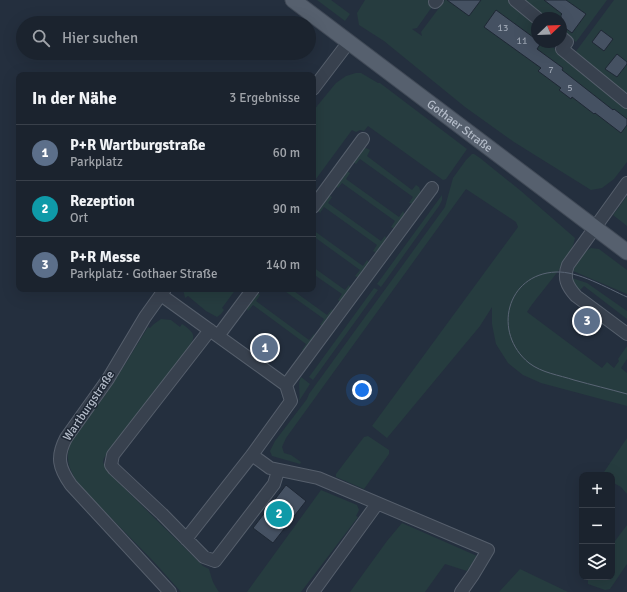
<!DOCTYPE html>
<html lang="de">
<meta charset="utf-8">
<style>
:root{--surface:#1b232e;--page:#242b36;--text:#f1f3f6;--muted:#a0a4aa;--line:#39404a;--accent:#8c9099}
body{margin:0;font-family:Signika,sans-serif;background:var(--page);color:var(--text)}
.controls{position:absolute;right:12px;bottom:12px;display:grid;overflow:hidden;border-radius:8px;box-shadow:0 4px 16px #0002}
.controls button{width:36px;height:36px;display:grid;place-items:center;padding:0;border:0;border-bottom:1px solid var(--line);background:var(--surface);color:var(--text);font:20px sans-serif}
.compass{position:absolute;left:531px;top:12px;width:36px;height:36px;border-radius:50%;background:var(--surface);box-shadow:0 4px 16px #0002;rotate:67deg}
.you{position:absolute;left:362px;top:390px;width:14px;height:14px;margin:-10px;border:3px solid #fff;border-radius:50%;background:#1a73e8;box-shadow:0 0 0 6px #1a73e833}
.badge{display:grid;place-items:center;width:26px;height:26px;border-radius:50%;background:var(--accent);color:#fff;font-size:13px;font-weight:700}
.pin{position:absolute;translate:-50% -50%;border:2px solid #fff;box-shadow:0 1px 4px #0006}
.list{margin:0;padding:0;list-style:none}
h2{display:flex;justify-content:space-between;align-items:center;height:52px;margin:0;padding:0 16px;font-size:17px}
h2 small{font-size:13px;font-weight:400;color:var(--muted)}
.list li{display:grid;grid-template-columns:26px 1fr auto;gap:12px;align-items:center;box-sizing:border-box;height:56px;padding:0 16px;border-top:1px solid var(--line)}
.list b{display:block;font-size:15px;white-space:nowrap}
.list p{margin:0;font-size:13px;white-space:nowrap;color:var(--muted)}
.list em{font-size:13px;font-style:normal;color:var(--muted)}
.icon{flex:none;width:22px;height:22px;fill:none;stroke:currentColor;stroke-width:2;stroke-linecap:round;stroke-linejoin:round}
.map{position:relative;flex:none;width:627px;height:592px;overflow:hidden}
.search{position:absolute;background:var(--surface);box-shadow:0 4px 16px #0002;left:16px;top:16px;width:300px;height:44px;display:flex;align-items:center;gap:10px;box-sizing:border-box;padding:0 14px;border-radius:22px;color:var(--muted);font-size:15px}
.panel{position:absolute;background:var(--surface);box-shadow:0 4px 16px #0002;left:16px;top:72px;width:300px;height:220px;border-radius:8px}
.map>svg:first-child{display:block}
</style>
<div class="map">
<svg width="627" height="592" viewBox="0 0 627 592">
<rect width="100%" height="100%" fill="#242f3e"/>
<path fill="#263c3f" d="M 317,0 L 331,0 L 350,14 L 345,21 Z
M 365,0 L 431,0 L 434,4 L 417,28 L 412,29 L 422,36 L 421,32 L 445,0 L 509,0 L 537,23 L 537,42 L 550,42 L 549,44 L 627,108 L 627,162 L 614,179 L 602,188 L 591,190 L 514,142 L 465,107 L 384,41 L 359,25 L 357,13 Z
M 523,0 L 607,0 L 576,42 L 561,30 L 561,18 L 546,18 Z
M 614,0 L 627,0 L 627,96 L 574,54 Z
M 356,73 L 361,73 L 378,83 L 380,83 L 467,149 L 446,179 L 443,180 L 368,126 L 364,131 L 360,130 L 356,132 L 352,130 L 313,183 L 313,111 L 336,83 L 346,76 Z
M 366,148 L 370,150 L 367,156 L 412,190 L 416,185 L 419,187 L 421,193 L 413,204 L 409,203 L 413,197 L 360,159 L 356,164 L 353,162 L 362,149 Z
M 472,154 L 474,154 L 480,158 L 521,191 L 575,238 C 571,262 540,291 527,312 L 602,368 L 607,362 L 614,368 L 619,361 L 618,359 L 627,346 L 627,359 L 621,368 L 627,373 L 627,406 L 541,383 L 523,375 L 508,363 L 496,344 L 492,324 L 492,307 L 480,326 L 387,438 L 372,426 L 518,227 L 516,222 L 466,189 L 286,438 L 282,447 L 284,453 L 291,455 L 301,462 L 300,464 L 272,456 L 270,451 L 275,441 L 307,399 L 309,394 L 445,207 L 453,178 L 466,160 Z
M 346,171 L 350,173 L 346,179 L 399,217 L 403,211 L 405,215 L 396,228 L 393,228 L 391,227 L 395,221 L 342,183 L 338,188 L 335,185 Z
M 328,195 L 332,197 L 328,203 L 381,241 L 385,236 L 387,240 L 377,253 L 373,251 L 377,245 L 324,207 L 320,213 L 317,209 Z
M 442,195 L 442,200 L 439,206 L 381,287 L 377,284 Z
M 627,196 L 627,226 L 613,215 Z
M 313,230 L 363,266 L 367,260 L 370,264 L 359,278 L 355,276 L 360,270 L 313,236 Z
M 591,248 L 599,249 L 627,270 L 627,294 L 573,271 C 576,263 583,252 591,248 Z
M 313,267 L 345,290 L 349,285 L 352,289 L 341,302 L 338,300 L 342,294 L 313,274 Z
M 572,278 L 587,283 L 627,311 L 627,319 L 584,286 L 579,291 L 574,285 Z
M 374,288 L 378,290 L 313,380 L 309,377 Z
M 183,289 L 236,289 L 222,308 L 224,310 L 221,314 L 217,317 L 206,311 L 188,296 L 185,298 Z
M 282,289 L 291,289 L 327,315 L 332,309 L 333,311 L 323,326 L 320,325 L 324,319 Z
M 257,293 L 260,295 L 256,301 L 309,340 L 314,334 L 315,336 L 305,351 L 302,350 L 306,344 L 253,305 L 248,311 L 246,307 Z
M 161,319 L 171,320 L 180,327 L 182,324 C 195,333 197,336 187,350 L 104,458 L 103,462 L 105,467 L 108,472 L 203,566 L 209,569 C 212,579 212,582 219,592 L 181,592 L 155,563 L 78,484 C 73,475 67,465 68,455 C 70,432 91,416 103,398 C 119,375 133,351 148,327 L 150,328 L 154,324 Z
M 301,377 L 310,384 L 299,401 C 301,392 297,385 301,377 Z
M 368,436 L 389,450 L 389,454 L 364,489 L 336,477 L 336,474 L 364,437 Z
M 627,438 L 627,494 L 621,487 L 612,482 L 612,475 L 604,475 L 604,472 Z
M 321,490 L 357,505 L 359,510 L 356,516 L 358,517 L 301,592 L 247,592 Z
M 402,523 L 477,556 L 467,571 L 445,564 L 425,592 L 350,592 L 387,541 Z
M 627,525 L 627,564 L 610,589 L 605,590 L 588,584 L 588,577 L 612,577 L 612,545 Z
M 520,569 L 568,592 L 499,592 Z"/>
<path fill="#455162" stroke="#1f2835" d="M 447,0 L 481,0 L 469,16 Z
M 544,0 L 566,0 L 586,14 L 572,33 L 561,25 L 561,15 L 562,14 Z
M 496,10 L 537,40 L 537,42 L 541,43 L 537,49 L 563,68 L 562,70 L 613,110 L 614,109 L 627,119 L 627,125 L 621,133 L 595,113 L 594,114 L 572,97 L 571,99 L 559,90 L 561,88 L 538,71 L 541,68 L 484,27 Z
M 601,30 L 613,39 L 604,51 L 592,42 Z
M 617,54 L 627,62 L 627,64 L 617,77 L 605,69 Z
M 286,485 L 306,501 L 273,543 L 253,528 Z"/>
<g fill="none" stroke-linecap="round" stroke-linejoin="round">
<defs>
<path id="minor" d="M 515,0 L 537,18
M 435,2 L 437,0
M 561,37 L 567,42 L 562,49 L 627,102
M 313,89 L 348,43
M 627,183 L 568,265 C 563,278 567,286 576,296 L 627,334
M 313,207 L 363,139
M 165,289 L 145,317 L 108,379 L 66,438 C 56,457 59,468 71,485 L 170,592
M 161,295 L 286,385 L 291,401 L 252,455 L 186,539
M 210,330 L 113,455 L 111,465 L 114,469 L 162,514 L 204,557 L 215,561 L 274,484 L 278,471
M 218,336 L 253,289
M 286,385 L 432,188
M 252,455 L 270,468 L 318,478 L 488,550 L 473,575 L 461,592
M 313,592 L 377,504"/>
<g id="major">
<path id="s1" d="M 293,0 L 627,252"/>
</g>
</defs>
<use href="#minor" stroke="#565f6c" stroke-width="14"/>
<use href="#major" stroke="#414a57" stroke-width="17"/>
<use href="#minor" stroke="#38414e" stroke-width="12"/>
<use href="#major" stroke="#56606e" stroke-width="15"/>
<path stroke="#5a6575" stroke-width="1" d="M 627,297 C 607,288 578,271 556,272 C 506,274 492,333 529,363 C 542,373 559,375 574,380 C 592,385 609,389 627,394"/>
</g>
<g text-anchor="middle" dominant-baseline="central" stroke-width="3" stroke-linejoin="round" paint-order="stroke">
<g font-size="10" fill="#98a1af">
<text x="503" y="28">13</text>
<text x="522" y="41">11</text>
<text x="551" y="70">7</text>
<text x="570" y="88">5</text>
</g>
<g font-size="12" fill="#b4bcc9" stroke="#1d2633">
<text stroke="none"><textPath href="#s1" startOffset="209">Gothaer Straße</textPath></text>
<text transform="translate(89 406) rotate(-56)">Wartburgstraße</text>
</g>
</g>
</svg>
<div class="controls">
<button>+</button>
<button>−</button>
<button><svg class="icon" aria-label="layers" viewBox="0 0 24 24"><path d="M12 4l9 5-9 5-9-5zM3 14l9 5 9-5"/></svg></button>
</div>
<svg class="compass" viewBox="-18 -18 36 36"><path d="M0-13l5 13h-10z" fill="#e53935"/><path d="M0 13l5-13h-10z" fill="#a0a4aa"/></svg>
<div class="you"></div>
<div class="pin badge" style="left:265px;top:348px;background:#5c6f8a">1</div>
<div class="pin badge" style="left:279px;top:514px;background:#0f9aa8">2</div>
<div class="pin badge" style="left:587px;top:321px;background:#5c6f8a">3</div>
<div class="search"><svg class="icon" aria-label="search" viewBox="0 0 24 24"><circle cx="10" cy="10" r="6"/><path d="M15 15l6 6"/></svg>Hier suchen</div>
<section class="panel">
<h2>In der Nähe<small>3 Ergebnisse</small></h2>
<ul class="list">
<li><span class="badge" style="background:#5c6f8a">1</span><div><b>P+R Wartburgstraße</b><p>Parkplatz</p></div><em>60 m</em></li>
<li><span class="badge" style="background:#0f9aa8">2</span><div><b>Rezeption</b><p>Ort</p></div><em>90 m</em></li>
<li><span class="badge" style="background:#5c6f8a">3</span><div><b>P+R Messe</b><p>Parkplatz · Gothaer Straße</p></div><em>140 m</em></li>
</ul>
</section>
</div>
